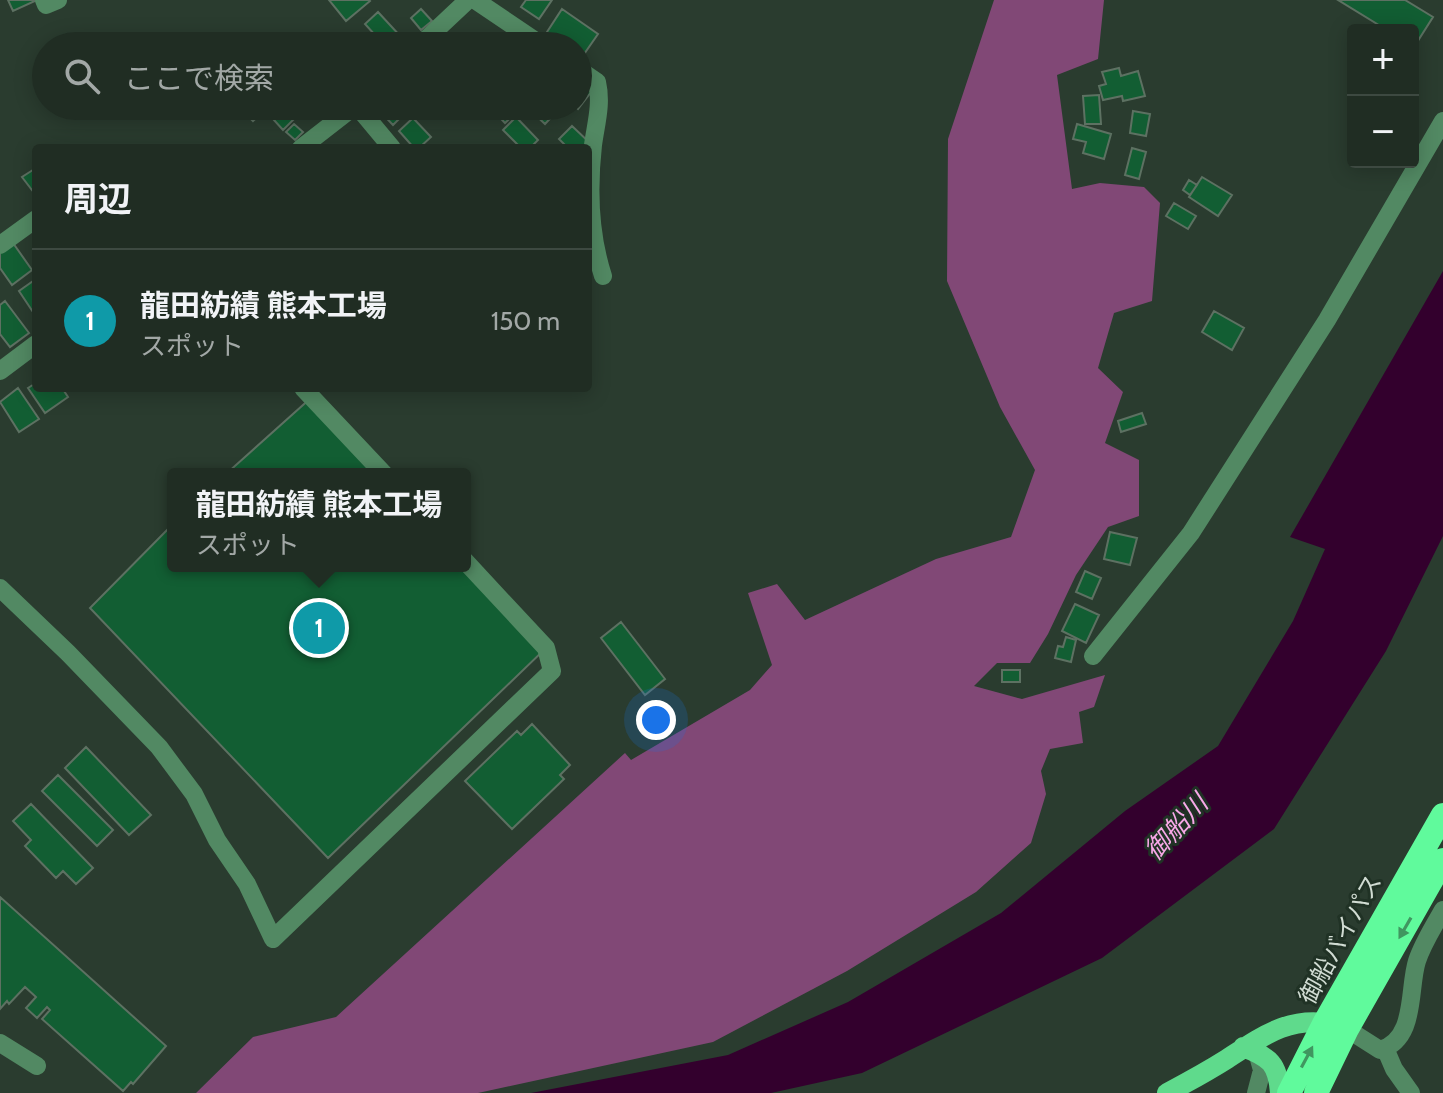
<!DOCTYPE html>
<html lang="ja">
<meta charset="utf-8">
<style>
:root{--surface:#202d23;--page:#28352b;--text:#f1f3f6;--muted:#a2a8a6;--line:#3d4941;--accent:#d6ab8b}
body{margin:0;font-family:Cabin,"Noto Sans JP",sans-serif;background:var(--page);color:var(--text)}
.controls{position:absolute;right:24px;top:24px;display:grid;overflow:hidden;border-radius:8px;box-shadow:0 4px 20px #0003}
.controls button{width:72px;height:72px;display:grid;place-items:center;padding:0;border:0;border-bottom:2px solid var(--line);background:var(--surface);color:var(--text);font:40px sans-serif}
.you{position:absolute;left:656px;top:720px;width:28px;height:28px;margin:-20px;border:6px solid #fff;border-radius:50%;background:#1a73e8;box-shadow:0 0 0 12px #1a73e833}
.badge{display:grid;place-items:center;width:52px;height:52px;border-radius:50%;background:var(--accent);color:#fff;font-size:26px;font-weight:700}
.pin{position:absolute;translate:-50% -50%;border:4px solid #fff;box-shadow:0 2px 8px #0006}
.popup{position:absolute;left:167px;top:468px;width:304px;height:104px;box-sizing:border-box;display:grid;place-content:center;border-radius:8px;background:var(--surface);filter:drop-shadow(0 2px 6px #0005);font-size:26px;white-space:nowrap;color:var(--muted)}
.popup b{font-size:30px;color:var(--text)}
.popup::after{content:'';position:absolute;left:50%;top:100%;margin-left:-16px;border:16px solid transparent;border-top-color:var(--surface)}
.list{margin:0;padding:0;list-style:none}
h2{display:flex;justify-content:space-between;align-items:center;height:104px;margin:0;padding:0 32px;font-size:34px}
h2 small{font-size:26px;font-weight:400;color:var(--muted)}
.list li{display:grid;grid-template-columns:52px 1fr auto;gap:24px;align-items:center;box-sizing:border-box;height:144px;padding:0 32px;border-top:2px solid var(--line)}
.list b{display:block;font-size:30px;white-space:nowrap}
.list p{margin:0;font-size:26px;white-space:nowrap;color:var(--muted)}
.list em{font-size:26px;font-style:normal;color:var(--muted)}
.icon{flex:none;width:44px;height:44px;fill:none;stroke:currentColor;stroke-width:2;stroke-linecap:round;stroke-linejoin:round}
.map{position:relative;flex:none;width:1443px;height:1093px;overflow:hidden}
.search{position:absolute;background:var(--surface);box-shadow:0 4px 20px #0003;left:32px;top:32px;width:560px;height:88px;display:flex;align-items:center;gap:20px;box-sizing:border-box;padding:0 28px;border-radius:44px;color:var(--muted);font-size:30px}
.panel{position:absolute;background:var(--surface);box-shadow:0 4px 20px #0003;left:32px;top:144px;width:560px;height:248px;border-radius:8px}
.map>svg:first-child{display:block}
</style>
<div class="map">
<svg width="1443" height="1093" viewBox="0 0 1443 1093">
<rect width="100%" height="100%" fill="#2a3c2f"/>
<path fill="#814876" d="M 994,0 L 1104,0 L 1098,59 L 1057,75 L 1072,189 L 1100,183 L 1144,187 L 1160,203 L 1152,301 L 1114,313 L 1098,368 L 1123,392 L 1105,443 L 1139,460 L 1139,516 L 1108,527 L 1076,575 L 1048,634 L 1030,663 L 997,663 L 974,686 L 1022,699 L 1105,675 L 1094,707 L 1079,712 L 1083,743 L 1050,749 L 1041,771 L 1046,794 L 1031,843 L 976,892 L 847,971 L 713,1042 L 478,1093 L 196,1093 L 253,1037 L 336,1017 L 625,753 L 631,760 L 750,690 L 772,665 L 748,593 L 777,584 L 805,620 L 936,559 L 1011,537 L 1035,470 L 1000,407 L 947,281 L 948,139 Z"/>
<path fill="#33002d" d="M 1443,271 L 1443,536 L 1386,651 L 1274,829 L 1102,958 L 862,1073 L 771,1093 L 531,1093 L 728,1055 L 848,1002 L 1001,913 L 1125,811 L 1218,746 L 1293,621 L 1325,549 L 1290,537 Z"/>
<path fill="#125e33" stroke="#5d7162" stroke-width="2" d="M 8,0 L 34,0 L 35,1 L 13,11 Z
M 329,0 L 369,0 L 370,1 L 346,21 Z
M 526,0 L 552,0 L 539,19 L 521,7 Z
M 1338,0 L 1405,0 L 1433,17 L 1414,47 L 1413,30 L 1387,30 Z
M 421,9 L 432,21 L 421,30 L 411,18 Z
M 562,9 L 598,34 L 582,57 L 578,54 L 578,46 L 567,46 L 547,32 Z
M 378,12 L 402,38 L 393,46 L 385,46 L 365,24 Z
M 1119,68 L 1121,76 L 1138,71 L 1145,96 L 1123,101 L 1122,96 L 1103,100 L 1099,86 L 1106,84 L 1102,72 Z
M 578,79 L 591,92 L 578,109 L 575,106 L 578,106 Z
M 1099,95 L 1101,124 L 1085,124 L 1083,96 Z
M 248,106 L 280,106 L 293,120 L 283,130 L 265,110 L 253,121 L 243,111 Z
M 375,106 L 398,106 L 405,113 L 393,125 Z
M 489,106 L 519,106 L 521,108 L 505,123 Z
M 526,106 L 556,106 L 559,109 L 545,124 Z
M 1133,111 L 1150,114 L 1146,136 L 1130,133 Z
M 516,117 L 538,140 L 530,148 L 521,148 L 503,130 Z
M 413,118 L 431,137 L 419,148 L 414,148 L 399,131 Z
M 294,124 L 303,132 L 295,140 L 286,132 Z
M 1077,124 L 1111,134 L 1104,159 L 1083,153 L 1086,142 L 1073,139 Z
M 572,126 L 591,144 L 587,148 L 568,148 L 559,139 Z
M 1132,148 L 1146,152 L 1139,179 L 1125,175 Z
M 36,168 L 36,193 L 35,194 L 22,177 Z
M 1202,177 L 1232,195 L 1218,216 L 1189,197 Z
M 1189,180 L 1197,185 L 1190,195 L 1183,190 Z
M 1174,203 L 1196,216 L 1188,229 L 1166,216 Z
M 13,243 L 32,270 L 12,285 L 0,268 L 0,252 Z
M 36,279 L 36,315 L 35,315 L 19,291 Z
M 5,301 L 29,333 L 10,347 L 0,334 L 0,305 Z
M 1214,311 L 1244,328 L 1232,350 L 1202,332 Z
M 36,383 L 36,388 L 62,388 L 68,397 L 45,413 L 28,388 Z
M 18,388 L 39,419 L 19,432 L 0,402 Z
M 312,397 L 384,474 L 226,474 Z
M 1142,413 L 1146,424 L 1121,432 L 1118,421 Z
M 173,524 L 173,566 L 465,566 L 546,648 L 328,858 L 90,608 Z
M 1110,532 L 1137,538 L 1130,565 L 1104,559 Z
M 1085,571 L 1101,578 L 1092,599 L 1076,592 Z
M 1075,604 L 1099,615 L 1086,643 L 1062,631 Z
M 621,622 L 665,679 L 645,695 L 601,638 Z
M 1066,637 L 1076,640 L 1071,662 L 1055,658 L 1058,646 L 1063,647 Z
M 1002,670 L 1020,670 L 1020,682 L 1002,682 Z
M 532,724 L 570,765 L 560,775 L 564,779 L 512,829 L 465,781 L 517,731 L 521,735 Z
M 86,747 L 151,815 L 129,835 L 65,768 Z
M 58,775 L 113,830 L 97,846 L 42,791 Z
M 31,804 L 93,868 L 76,884 L 63,871 L 56,878 L 25,846 L 31,840 L 13,821 Z
M 0,897 L 166,1046 L 133,1084 L 131,1082 L 123,1091 L 42,1019 L 50,1010 L 47,1007 L 37,1018 L 26,1008 L 36,997 L 25,987 L 9,1004 L 7,1001 L 0,1009 Z"/>
<g fill="none" stroke-linecap="round" stroke-linejoin="round">
<path stroke="#528963" stroke-width="18" d="M 44,0 L 46,5 L 58,0
M 475,0 L 543,46
M 419,46 L 468,0
M 578,69 L 597,82 C 602,104 596,123 593,145 C 588,190 589,233 603,276
M 357,106 L 392,148
M 301,148 L 355,106
M 0,245 L 36,219
M 0,371 L 36,344
M 303,388 L 384,474
M 0,588 L 68,653 L 159,747 L 194,794 L 217,840 L 247,884 L 273,939 L 552,671 L 546,648 L 465,561
M 1093,656 L 1191,533 L 1327,320 L 1443,121
M 1347,1029 L 1380,1050 C 1417,1039 1408,989 1417,961 C 1423,943 1434,926 1443,910
M 0,1043 L 37,1066
M 1385,1048 L 1394,1069 L 1411,1093
M 1256,1093 L 1262,1070 L 1257,1052"/>
<path stroke="#5fda8c" stroke-width="20" d="M 1243,1047 C 1270,1057 1278,1064 1280,1093
M 1167,1093 C 1188,1082 1208,1071 1227,1059 C 1262,1036 1292,1014 1336,1025"/>
<path stroke="#60fa9c" stroke-width="24" d="M 1289,1093 L 1325,1022 L 1443,815
M 1316,1093 L 1347,1029 L 1443,860"/>
</g>
<defs><path id="oneway-solid" d="M-6-.8H1V-3.2L6.5 0L1 3.2V.8H-6Z" transform="scale(2)"/></defs>
<g fill="#409660">
<use href="#oneway-solid" transform="translate(1405 928) rotate(120)"/>
<use href="#oneway-solid" transform="translate(1307 1057) rotate(-62)"/>
</g>
<g text-anchor="middle" dominant-baseline="central" stroke-width="6" stroke-linejoin="round" paint-order="stroke">
<g font-size="24" fill="#d1dcd3" stroke="#203225">
<text transform="translate(1340 939) rotate(-61)">御船バイパス</text>
</g>
<g font-size="26" font-style="italic" fill="#f8a8e8" stroke="#203225">
<text transform="translate(1176 827) rotate(-47)">御船川</text>
</g>
</g>
</svg>
<div class="controls">
<button>+</button>
<button>−</button>
</div>
<div class="you"></div>
<div class="pin badge" style="left:319px;top:628px;background:#0f9aa8">1</div>
<div class="popup"><b>龍田紡績 熊本工場</b>スポット</div>
<div class="search"><svg class="icon" aria-label="search" viewBox="0 0 24 24"><circle cx="10" cy="10" r="6"/><path d="M15 15l6 6"/></svg>ここで検索</div>
<section class="panel">
<h2>周辺<small></small></h2>
<ul class="list">
<li><span class="badge" style="background:#0f9aa8">1</span><div><b>龍田紡績 熊本工場</b><p>スポット</p></div><em>150 m</em></li>
</ul>
</section>
</div>
